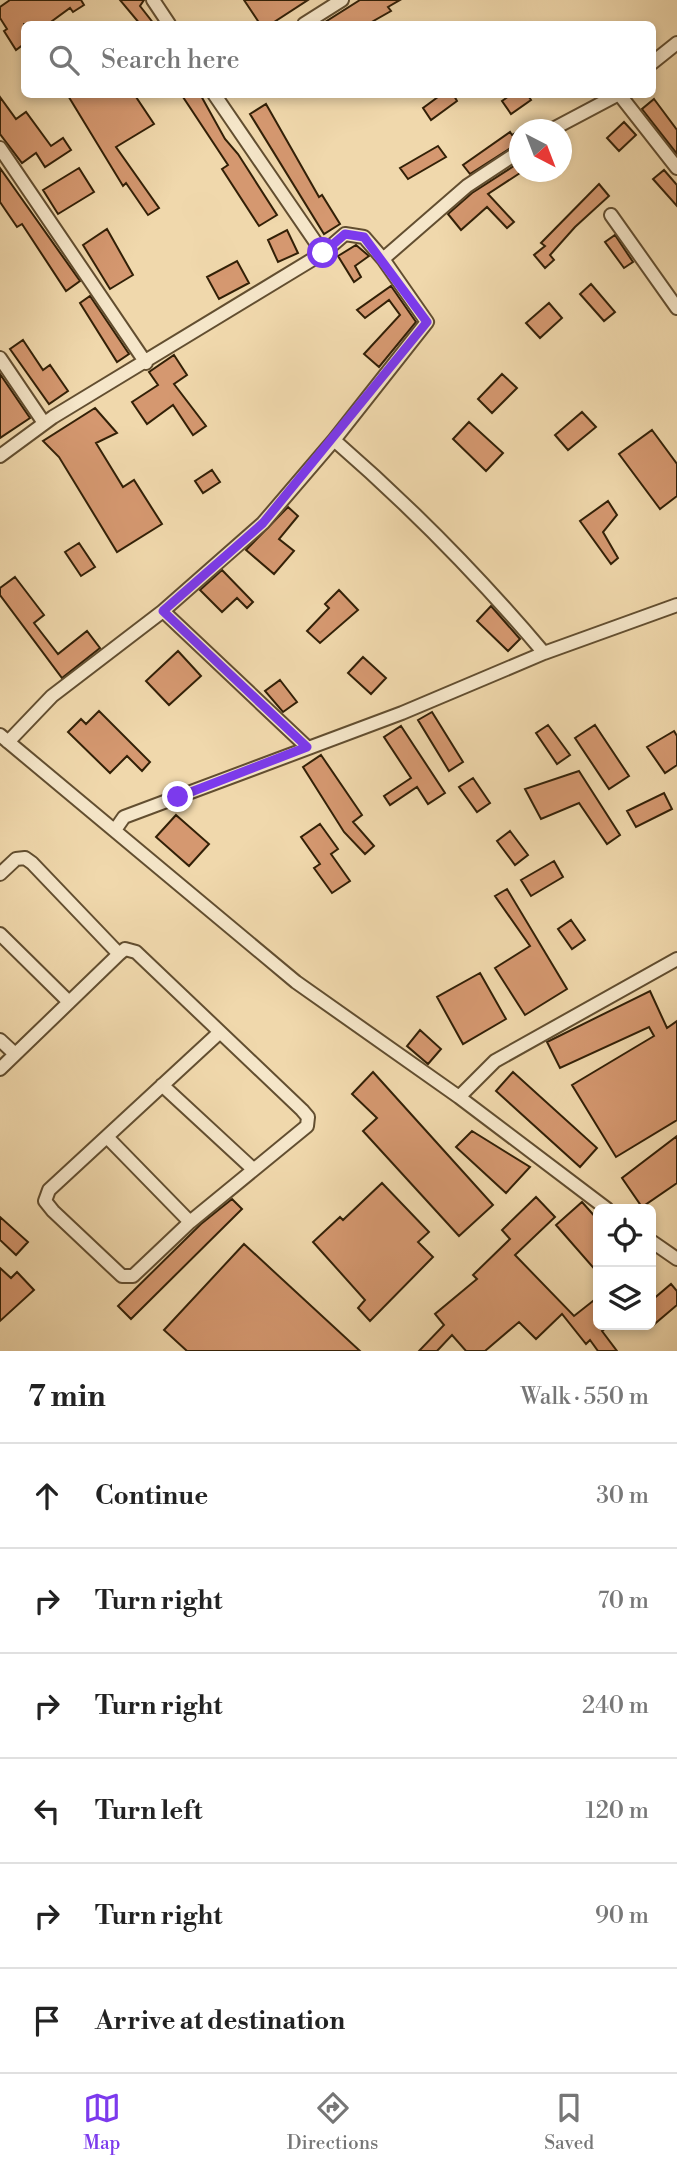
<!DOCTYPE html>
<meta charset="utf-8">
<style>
:root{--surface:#fff;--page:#f6f6f6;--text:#222;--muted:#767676;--line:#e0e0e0;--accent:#7c3aed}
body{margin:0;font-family:"Libre Bodoni",serif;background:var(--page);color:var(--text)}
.controls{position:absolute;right:21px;bottom:21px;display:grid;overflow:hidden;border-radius:10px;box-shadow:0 4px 10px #0003}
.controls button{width:63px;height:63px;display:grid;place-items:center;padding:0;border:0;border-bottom:2px solid var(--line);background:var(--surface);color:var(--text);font:35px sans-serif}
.compass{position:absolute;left:509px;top:119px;width:63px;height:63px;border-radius:50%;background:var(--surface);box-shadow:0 4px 10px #0003;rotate:138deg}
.stop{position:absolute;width:21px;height:21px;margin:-16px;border:5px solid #7c3aed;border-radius:50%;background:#fff}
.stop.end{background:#7c3aed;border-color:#fff;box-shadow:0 2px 7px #0008}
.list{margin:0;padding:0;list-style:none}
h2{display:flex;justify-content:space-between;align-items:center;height:91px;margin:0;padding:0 28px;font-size:30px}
h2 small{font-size:23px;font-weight:400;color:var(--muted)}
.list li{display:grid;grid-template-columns:46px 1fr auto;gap:21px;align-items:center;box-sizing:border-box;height:105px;padding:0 28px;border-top:2px solid var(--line)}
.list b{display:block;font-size:26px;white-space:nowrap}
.list em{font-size:23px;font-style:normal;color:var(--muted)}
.icon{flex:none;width:38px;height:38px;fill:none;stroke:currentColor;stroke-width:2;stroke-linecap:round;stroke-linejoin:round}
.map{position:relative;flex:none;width:677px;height:1351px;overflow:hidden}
.search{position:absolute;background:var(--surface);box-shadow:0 4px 10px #0003;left:21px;right:21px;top:21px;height:77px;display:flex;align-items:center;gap:18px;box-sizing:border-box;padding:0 24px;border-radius:10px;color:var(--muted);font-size:26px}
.sheet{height:721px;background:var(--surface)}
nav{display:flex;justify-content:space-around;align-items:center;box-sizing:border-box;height:98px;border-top:2px solid var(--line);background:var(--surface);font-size:19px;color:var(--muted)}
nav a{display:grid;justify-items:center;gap:4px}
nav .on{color:var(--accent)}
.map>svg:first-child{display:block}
</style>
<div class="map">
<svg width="677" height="1351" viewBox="0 0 677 1351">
<rect width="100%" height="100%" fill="#f0d8ac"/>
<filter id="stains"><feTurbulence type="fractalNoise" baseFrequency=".00286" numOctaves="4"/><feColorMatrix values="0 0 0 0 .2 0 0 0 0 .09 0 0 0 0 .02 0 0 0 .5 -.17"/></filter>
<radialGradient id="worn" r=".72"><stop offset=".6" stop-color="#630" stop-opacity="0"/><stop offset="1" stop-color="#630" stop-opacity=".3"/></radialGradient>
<path fill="#d59870" stroke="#322007" stroke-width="2" d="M 10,0 L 81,0 L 84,5 L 73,12 L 70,8 L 48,24 L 24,24 L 24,44 L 16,50 L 4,31 L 7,29 L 0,18 L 0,7 Z
M 120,0 L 144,0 L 140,6 L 154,24 L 140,24 Z
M 244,0 L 308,0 L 271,24 L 260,24 Z
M 360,0 L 400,0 L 388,7 L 391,11 L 368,24 L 322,24 Z
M 67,94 L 134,94 L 154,124 L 116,147 L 159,208 L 148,215 L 126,183 L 123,186 Z
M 181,94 L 200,94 L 225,139 L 238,154 L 277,215 L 259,226 L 222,169 L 228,165 Z
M 442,94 L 453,94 L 457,101 L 431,120 L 423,108 Z
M 512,94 L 527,94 L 531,100 L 511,114 L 502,101 Z
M 0,97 L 16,119 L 26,112 L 51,146 L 63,138 L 71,150 L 45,167 L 36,153 L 22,163 L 0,134 Z
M 654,99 L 677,130 L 677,154 L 642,109 Z
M 266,104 L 319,197 L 322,195 L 340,224 L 324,234 L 250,114 Z
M 624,122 L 636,135 L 619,151 L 607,138 Z
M 520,130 L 520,142 L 470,174 L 463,165 L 510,132 L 512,135 Z
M 438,146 L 446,157 L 408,179 L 400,168 Z
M 520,162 L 520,173 L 488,194 L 514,222 L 507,228 L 487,207 L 461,230 L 448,214 L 472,193 Z
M 0,168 L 80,281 L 66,291 L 22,224 L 17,227 L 0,202 Z
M 79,168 L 94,192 L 58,214 L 43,190 Z
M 664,170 L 677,185 L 677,206 L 653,179 Z
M 599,184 L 609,196 L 575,227 L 550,255 L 554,260 L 545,268 L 534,255 L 545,246 L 541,243 Z
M 107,229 L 133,275 L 110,289 L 83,245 Z
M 287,230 L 298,253 L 278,262 L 268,240 Z
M 615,235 L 633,262 L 624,268 L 605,242 Z
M 356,245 L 369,256 L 355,266 L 361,277 L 354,282 L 338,256 Z
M 237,261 L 249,283 L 219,299 L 207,277 Z
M 591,284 L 615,312 L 604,321 L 580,294 Z
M 391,286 L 416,322 L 379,367 L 364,354 L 400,315 L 389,300 L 365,318 L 357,310 Z
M 90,296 L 129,354 L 117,362 L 80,303 Z
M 549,303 L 562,318 L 540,338 L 526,323 Z
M 23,340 L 43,370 L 50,365 L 68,391 L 49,404 L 10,349 Z
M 174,355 L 187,375 L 174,384 L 206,426 L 193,435 L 173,405 L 147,424 L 132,402 L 158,385 L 149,372 Z
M 0,374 L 30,418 L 0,438 Z
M 502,374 L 517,388 L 492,413 L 478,399 Z
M 95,408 L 117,433 L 96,443 L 123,487 L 134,480 L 162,524 L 117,552 L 59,457 L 43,441 Z
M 582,412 L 596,427 L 568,450 L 555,435 Z
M 469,422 L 503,453 L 486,471 L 453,439 Z
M 652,430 L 677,464 L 677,496 L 660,509 L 619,454 Z
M 212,470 L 220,482 L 203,493 L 195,481 Z
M 608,501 L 617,515 L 603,532 L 618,558 L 611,564 L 580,521 Z
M 288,507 L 298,516 L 279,539 L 294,551 L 274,574 L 246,550 Z
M 79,543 L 95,567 L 81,576 L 65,552 Z
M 222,570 L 253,602 L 247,608 L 237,598 L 222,612 L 200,590 Z
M 15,577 L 44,615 L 34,623 L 58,654 L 87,631 L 100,648 L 62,678 L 0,595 L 0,588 Z
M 339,590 L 358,610 L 320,643 L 307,631 L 329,608 L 325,604 Z
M 491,606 L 520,639 L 508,651 L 477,621 Z
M 178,651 L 201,676 L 169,705 L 146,681 Z
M 363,657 L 386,678 L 371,694 L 348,673 Z
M 280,680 L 297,702 L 283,712 L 265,691 Z
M 99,711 L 150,762 L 142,771 L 127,756 L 110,773 L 68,732 L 81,719 L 86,724 Z
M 432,712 L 463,762 L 449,771 L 418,720 Z
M 548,725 L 570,755 L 557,764 L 536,733 Z
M 595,725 L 629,776 L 609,789 L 575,738 Z
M 401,726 L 445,793 L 428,804 L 417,787 L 390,805 L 384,796 L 411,778 L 384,737 Z
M 674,731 L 677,736 L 677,765 L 665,773 L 647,747 Z
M 321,755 L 362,815 L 353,822 L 374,846 L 365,854 L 344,832 L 303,767 Z
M 579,771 L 620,835 L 607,844 L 579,803 L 541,819 L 525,789 Z
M 473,778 L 490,803 L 477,812 L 459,787 Z
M 664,793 L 672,809 L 636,827 L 627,811 Z
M 176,815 L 209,844 L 189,866 L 156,837 Z
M 320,824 L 338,849 L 331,854 L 350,881 L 332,893 L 314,868 L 320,864 L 301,837 Z
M 510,831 L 528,855 L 515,865 L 497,841 Z
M 554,861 L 563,877 L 531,896 L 521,880 Z
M 507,889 L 567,989 L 525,1015 L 495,968 L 530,946 L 495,896 Z
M 571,920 L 585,940 L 572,949 L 558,929 Z
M 480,973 L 506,1019 L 463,1044 L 437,997 Z
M 650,991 L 667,1028 L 677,1021 L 677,1120 L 616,1157 L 572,1085 L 654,1036 L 649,1027 L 560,1068 L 547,1042 Z
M 420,1030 L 441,1049 L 428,1064 L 407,1046 Z
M 373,1072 L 493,1205 L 459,1236 L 363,1131 L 377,1118 L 352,1094 Z
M 513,1072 L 597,1148 L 580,1167 L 496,1091 Z
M 472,1131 L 530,1167 L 506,1193 L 456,1147 Z
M 677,1136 L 677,1183 L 642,1207 L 622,1178 Z
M 382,1183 L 429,1232 L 418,1242 L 433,1257 L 370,1321 L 358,1308 L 365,1300 L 313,1242 L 340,1217 L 343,1220 Z
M 536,1197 L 555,1217 L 515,1255 L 574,1316 L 598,1297 L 598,1325 L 610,1325 L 602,1331 L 617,1351 L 598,1351 L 590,1340 L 586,1344 L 562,1314 L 536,1339 L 519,1322 L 485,1351 L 466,1351 L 452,1335 L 437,1351 L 419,1351 L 444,1325 L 435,1314 L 477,1279 L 473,1275 L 510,1239 L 502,1230 Z
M 232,1199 L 242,1209 L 131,1319 L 118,1306 L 201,1224 Z
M 582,1202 L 598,1220 L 598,1273 L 556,1225 Z
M 0,1217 L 28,1242 L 16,1255 L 0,1240 Z
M 244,1244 L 360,1351 L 187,1351 L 164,1330 Z
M 0,1268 L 11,1278 L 17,1272 L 34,1290 L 0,1321 Z
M 671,1284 L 677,1291 L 677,1305 L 651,1327 L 651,1301 Z"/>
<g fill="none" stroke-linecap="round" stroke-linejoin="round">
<defs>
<path id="minor" d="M 153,0 L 169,24
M 304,24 L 342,0
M 652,63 L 677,43
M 214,94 L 323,253
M 619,94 L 677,168
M 551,130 L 619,94
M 0,148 L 146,363
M 611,215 L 677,308
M 383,259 L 427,322 L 334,440 C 410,506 479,576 544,653
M 0,358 L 44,423
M 0,456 L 53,417 L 323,253 L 345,234 L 364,237 L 383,259 L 467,186 L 520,151
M 163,611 L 263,523 L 334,440
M 0,735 L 296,982 L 459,1097 L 607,1209
M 8,742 L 52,696 L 163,611 L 307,747
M 115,830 L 124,817 L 402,713 L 544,653 L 677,605
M 0,874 L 16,859 L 25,858 L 32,863 L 119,954 L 125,949 L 136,952 L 302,1110 L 308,1117 L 307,1126 L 190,1222 L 133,1276 L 122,1276 L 53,1211 L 45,1201 L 49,1190 L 220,1032
M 0,934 L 69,1002
M 0,1040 L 15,1054
M 0,1069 L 119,954
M 162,1085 L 253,1169
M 459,1097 L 495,1061 L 677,959
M 107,1137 L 190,1222
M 651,1241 L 677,1259"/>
</defs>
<use href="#minor" stroke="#624e30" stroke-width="16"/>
<use href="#minor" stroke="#f5e6c9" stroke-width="12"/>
</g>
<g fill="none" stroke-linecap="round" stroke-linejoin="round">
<path stroke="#7c3aed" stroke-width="9" d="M 178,797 L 307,747 L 163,611 L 263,523 L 427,322 L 364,237 L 345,234 L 323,253"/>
</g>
<rect width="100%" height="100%" filter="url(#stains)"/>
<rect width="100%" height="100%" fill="url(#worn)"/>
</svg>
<div class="controls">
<button><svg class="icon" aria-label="locate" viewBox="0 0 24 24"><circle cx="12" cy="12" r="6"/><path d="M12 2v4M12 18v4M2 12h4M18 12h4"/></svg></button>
<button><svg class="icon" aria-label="layers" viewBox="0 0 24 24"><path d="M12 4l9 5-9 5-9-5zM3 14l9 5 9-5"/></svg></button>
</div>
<svg class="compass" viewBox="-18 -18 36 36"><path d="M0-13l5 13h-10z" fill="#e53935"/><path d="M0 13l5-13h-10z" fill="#767676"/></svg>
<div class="stop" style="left:323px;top:253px"></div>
<div class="stop end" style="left:178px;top:797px"></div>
<div class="search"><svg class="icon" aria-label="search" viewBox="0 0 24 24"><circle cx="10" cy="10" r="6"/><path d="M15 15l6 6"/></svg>Search here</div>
</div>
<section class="sheet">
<h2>7 min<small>Walk · 550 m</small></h2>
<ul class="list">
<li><svg class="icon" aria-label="ahead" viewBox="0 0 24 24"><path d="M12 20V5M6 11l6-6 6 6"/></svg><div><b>Continue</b></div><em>30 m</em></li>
<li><svg class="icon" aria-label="right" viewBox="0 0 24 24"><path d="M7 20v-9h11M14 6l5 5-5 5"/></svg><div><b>Turn right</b></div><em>70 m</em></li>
<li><svg class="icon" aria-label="right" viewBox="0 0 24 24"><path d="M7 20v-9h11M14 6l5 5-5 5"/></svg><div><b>Turn right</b></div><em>240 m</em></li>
<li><svg class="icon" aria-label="left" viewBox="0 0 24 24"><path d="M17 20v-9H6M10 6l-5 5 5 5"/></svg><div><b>Turn left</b></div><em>120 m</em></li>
<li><svg class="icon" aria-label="right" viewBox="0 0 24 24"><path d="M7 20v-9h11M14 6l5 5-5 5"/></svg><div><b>Turn right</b></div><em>90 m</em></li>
<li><svg class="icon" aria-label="arrive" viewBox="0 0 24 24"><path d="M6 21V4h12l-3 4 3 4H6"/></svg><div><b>Arrive at destination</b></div></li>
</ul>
</section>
<nav>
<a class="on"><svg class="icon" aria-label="map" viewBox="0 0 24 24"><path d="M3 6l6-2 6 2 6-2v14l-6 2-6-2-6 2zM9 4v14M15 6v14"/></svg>Map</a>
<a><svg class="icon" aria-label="directions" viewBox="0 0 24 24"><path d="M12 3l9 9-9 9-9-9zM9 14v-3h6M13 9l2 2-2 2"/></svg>Directions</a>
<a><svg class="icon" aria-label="saved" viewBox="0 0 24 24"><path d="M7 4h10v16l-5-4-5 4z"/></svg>Saved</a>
</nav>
